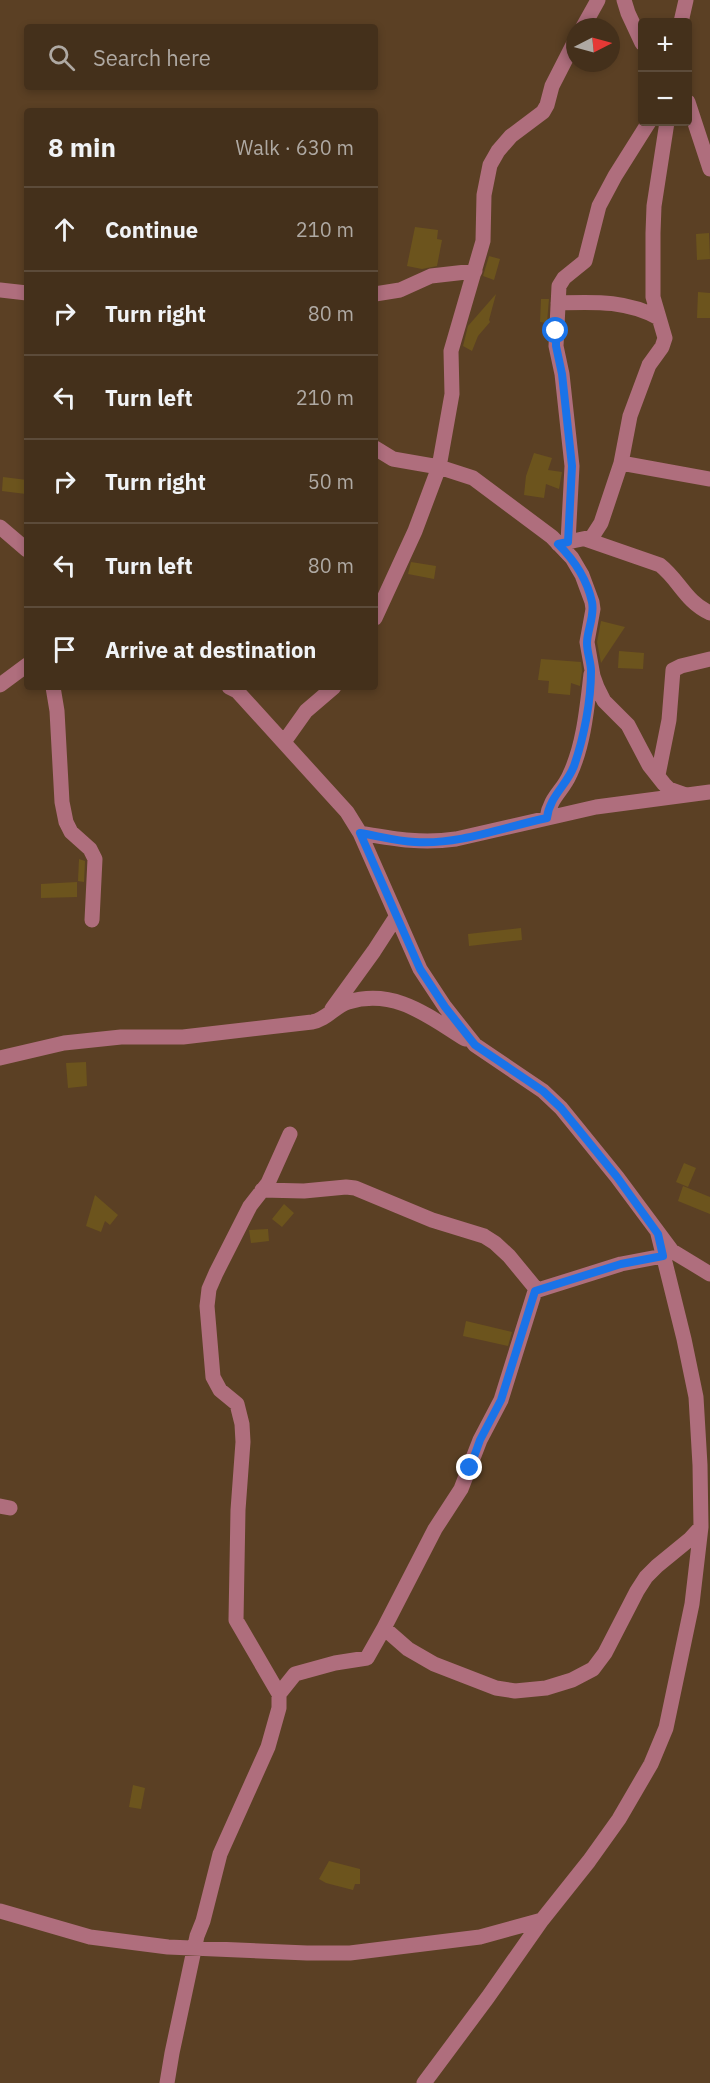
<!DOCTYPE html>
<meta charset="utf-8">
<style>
:root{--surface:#44301b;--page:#4b3824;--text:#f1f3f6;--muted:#afa9a3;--line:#5c4b3a}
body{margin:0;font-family:"IBM Plex Sans",sans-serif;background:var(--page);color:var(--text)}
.controls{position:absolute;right:18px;top:18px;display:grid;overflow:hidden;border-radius:6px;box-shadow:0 3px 9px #0003}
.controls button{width:54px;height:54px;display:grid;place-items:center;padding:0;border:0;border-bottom:2px solid var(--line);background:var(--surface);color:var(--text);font:30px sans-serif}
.compass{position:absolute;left:566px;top:18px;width:54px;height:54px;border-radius:50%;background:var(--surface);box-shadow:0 3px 9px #0003;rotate:84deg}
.stop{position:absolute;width:18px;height:18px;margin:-14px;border:4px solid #1a73e8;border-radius:50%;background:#fff}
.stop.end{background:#1a73e8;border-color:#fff;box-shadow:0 2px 6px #0008}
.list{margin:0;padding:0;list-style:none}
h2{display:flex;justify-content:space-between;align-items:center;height:78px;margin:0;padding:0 24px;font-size:26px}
h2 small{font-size:20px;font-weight:400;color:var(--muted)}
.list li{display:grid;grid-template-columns:39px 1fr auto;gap:18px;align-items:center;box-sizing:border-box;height:84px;padding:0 24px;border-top:2px solid var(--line)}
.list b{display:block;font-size:22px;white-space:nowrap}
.list em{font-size:20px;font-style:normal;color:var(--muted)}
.icon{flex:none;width:33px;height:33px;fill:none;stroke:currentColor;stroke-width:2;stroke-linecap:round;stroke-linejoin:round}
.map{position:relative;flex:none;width:710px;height:2083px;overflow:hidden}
.search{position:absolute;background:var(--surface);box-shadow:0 3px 9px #0003;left:24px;top:24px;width:354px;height:66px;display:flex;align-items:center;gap:15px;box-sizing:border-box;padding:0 21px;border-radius:6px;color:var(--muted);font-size:22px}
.panel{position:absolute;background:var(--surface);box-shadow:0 3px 9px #0003;left:24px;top:108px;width:354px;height:582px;border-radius:6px}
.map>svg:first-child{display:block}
</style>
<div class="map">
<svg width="710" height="2083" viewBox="0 0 710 2083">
<rect width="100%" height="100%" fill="#5b4024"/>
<path fill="#6c541d" d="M 415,227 L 438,230 L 437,239 L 442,240 L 437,266 L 422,269 L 407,266 Z
M 709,233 L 710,259 L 697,260 L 696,234 Z
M 489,256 L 500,259 L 494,280 L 483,276 Z
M 698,292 L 710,293 L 710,318 L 697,318 Z
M 496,294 L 489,320 L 490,322 L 478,336 L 472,351 L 463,346 L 468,326 Z
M 541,299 L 549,299 L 547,323 L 540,322 Z
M 534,453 L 552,458 L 548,470 L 562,472 L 559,489 L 546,484 L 544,498 L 524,495 L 526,476 Z
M 3,477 L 27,480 L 26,494 L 2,491 Z
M 411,562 L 436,566 L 434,579 L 408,574 Z
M 601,621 L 625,627 L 601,663 L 597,642 Z
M 619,651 L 644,653 L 643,669 L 618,668 Z
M 541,659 L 581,662 L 582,671 L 580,686 L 571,683 L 570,695 L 548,693 L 549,681 L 538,680 Z
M 79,859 L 85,861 L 84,882 L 78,881 Z
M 77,882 L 77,897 L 41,898 L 41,884 Z
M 521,928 L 522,940 L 469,946 L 468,934 Z
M 86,1062 L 87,1086 L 68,1088 L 66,1063 Z
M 684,1163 L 696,1168 L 688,1187 L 676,1182 Z
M 683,1186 L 710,1197 L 710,1214 L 678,1201 Z
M 95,1195 L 118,1215 L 110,1225 L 105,1221 L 101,1232 L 86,1226 Z
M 284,1204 L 294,1213 L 282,1227 L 272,1219 Z
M 268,1229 L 269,1241 L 251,1243 L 249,1230 Z
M 466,1321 L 512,1332 L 508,1346 L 463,1336 Z
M 133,1785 L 145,1788 L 141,1809 L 129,1807 Z
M 329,1861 L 360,1869 L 360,1884 L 355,1884 L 353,1890 L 326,1883 L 319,1879 Z"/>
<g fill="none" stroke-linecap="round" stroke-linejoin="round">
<path stroke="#af6e7d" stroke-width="15" d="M 624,0 L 628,13 L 642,43
M 681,22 L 686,0
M 583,27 L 598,0
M 688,102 L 710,169
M 0,290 L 27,293
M 375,294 L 400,290 L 431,276 L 475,271
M 558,303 C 595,302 625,300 659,318
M 375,448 L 393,459 L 439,467 L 473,478 L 552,537 L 572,558 L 582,575 L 592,602 L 593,609 L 587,642 L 593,676 L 597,687 L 604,701 L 628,725 L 649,765 L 664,784 L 669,789 L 686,795
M 621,463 L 710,479
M 0,527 L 27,550
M 585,539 L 660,565 C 680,581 685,601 710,613
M 568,542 L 572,466 L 562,374 L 556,346 L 559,286 L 564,278 L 585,261 L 599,206 L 615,176 L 649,122
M 558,544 L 592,537 L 601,523 L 621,463 L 630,416 L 649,365 L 662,347 L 665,338 L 653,297 L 653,233 L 654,206 L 667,122
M 375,618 L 415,531 L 439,467 L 452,394 L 451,351 L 483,241 L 484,195 L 490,165 L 498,151 L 511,136 L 543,112 L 547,105 L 552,86 L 575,41
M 0,685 L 27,665
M 53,687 L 57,711 L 62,802 L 66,822 L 71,832 L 90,849 L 95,859 L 92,920
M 229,687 L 237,691 L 347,812 L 360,833 L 420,969 L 445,1007 L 475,1045 L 543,1091 L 561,1108 L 617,1177 L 672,1251 L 710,1274
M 284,742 L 306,711 L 334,687
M 658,775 L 669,720 L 673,670 L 681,666 L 710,659
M 547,818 C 550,797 563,791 570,774 C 584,744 587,707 591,674
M 360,833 C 395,839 421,844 456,839 L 596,807 L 710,792
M 332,1009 L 374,951 L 396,917
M 0,1058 L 64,1043 L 121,1037 L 183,1037 L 312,1022 C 326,1020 335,1006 348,1002 C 395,988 428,1016 465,1039
M 262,1190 L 304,1191 L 346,1187 L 355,1188 L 432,1220 L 484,1236 L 495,1243 L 509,1256 L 537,1290
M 0,1506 L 10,1508
M 384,1628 L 408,1649 L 434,1664 L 496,1688 L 515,1691 L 546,1688 L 572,1680 L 593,1669 L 605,1653 L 637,1591 L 646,1577 L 657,1566 L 690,1539 L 701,1527
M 279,1694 L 295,1674 L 335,1663 L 367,1658 L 384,1628 L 435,1529 L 461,1489 L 480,1440 L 501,1400 L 535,1291 L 621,1264 L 663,1256
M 0,1911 L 90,1937 L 168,1947 L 307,1953 L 350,1953 L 480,1937 L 542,1920
M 167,2083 L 172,2053 L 197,1936 L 203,1921 L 220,1854 L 268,1747 L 279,1708 L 279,1694 L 236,1620 L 238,1510 L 243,1442 L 242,1424 L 237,1404 L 220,1390 L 213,1377 L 207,1306 L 209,1289 L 216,1273 L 250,1206 L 268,1183 L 290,1134
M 424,2083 L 488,1997 L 542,1920 L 589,1861 L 619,1819 L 651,1764 L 666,1728 L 692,1604 L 701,1527 L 700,1465 L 696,1397 L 684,1339 L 658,1234"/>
</g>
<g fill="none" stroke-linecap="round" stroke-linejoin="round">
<path stroke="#1a73e8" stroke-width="8" d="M 470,1468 L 480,1440 L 501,1400 L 535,1291 L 621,1264 L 663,1256 L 658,1234 L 617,1177 L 561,1108 L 543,1091 L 475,1045 L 445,1007 L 420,969 L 360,833 C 378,836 397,841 415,842 C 459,845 504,827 547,818 C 549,797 567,785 574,766 C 584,737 591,701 591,671 C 591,662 587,653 587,643 C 587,630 595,616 592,602 C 587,579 574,560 558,544 L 568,542 L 572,466 L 562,374 L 556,346 L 556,331"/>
</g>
</svg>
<div class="controls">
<button>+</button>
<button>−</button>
</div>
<svg class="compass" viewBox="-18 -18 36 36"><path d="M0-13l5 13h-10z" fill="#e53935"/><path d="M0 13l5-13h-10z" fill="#afa9a3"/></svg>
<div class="stop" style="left:556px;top:331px"></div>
<div class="stop end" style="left:470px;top:1468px"></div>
<div class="search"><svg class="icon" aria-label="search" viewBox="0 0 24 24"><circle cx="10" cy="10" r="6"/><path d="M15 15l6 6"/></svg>Search here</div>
<section class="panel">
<h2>8 min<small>Walk · 630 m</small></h2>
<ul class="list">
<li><svg class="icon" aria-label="ahead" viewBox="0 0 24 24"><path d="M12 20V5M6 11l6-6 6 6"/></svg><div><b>Continue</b></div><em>210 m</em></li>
<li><svg class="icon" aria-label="right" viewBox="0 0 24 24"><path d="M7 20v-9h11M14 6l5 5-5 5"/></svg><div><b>Turn right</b></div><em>80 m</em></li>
<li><svg class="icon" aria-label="left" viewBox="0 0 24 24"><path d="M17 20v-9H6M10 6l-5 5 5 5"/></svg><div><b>Turn left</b></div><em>210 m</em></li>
<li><svg class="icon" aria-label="right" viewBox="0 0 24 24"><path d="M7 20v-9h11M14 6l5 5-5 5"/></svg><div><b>Turn right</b></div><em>50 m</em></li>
<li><svg class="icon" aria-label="left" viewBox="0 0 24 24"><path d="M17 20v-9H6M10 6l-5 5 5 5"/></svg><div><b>Turn left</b></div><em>80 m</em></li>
<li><svg class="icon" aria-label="arrive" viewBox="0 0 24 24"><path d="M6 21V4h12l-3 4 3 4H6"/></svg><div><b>Arrive at destination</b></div></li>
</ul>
</section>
</div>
